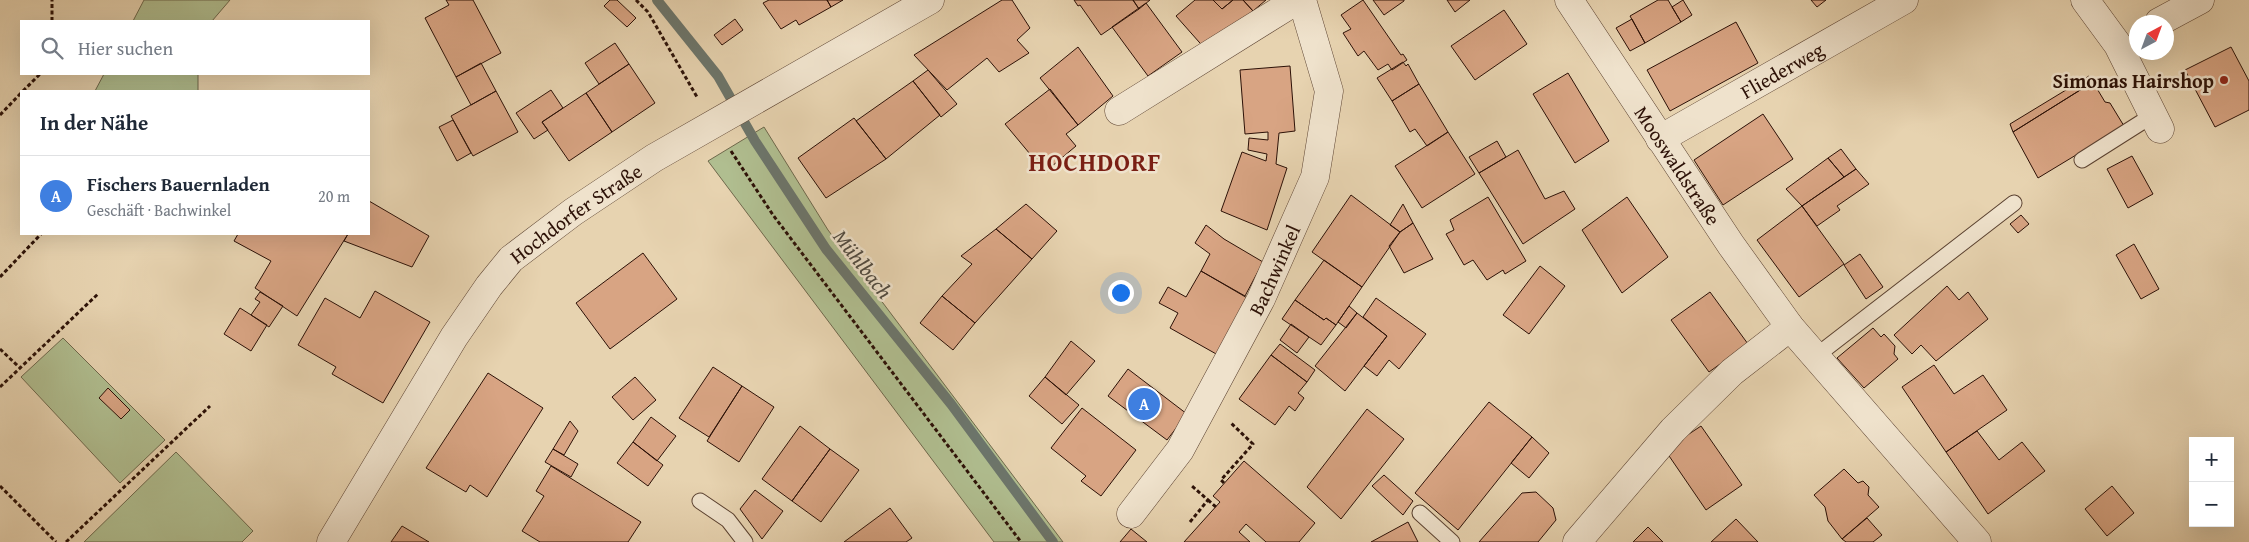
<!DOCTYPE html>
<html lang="de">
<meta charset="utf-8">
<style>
:root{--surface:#fff;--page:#f2f2f3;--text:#1f2937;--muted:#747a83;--line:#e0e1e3;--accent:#8f2418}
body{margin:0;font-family:"Gentium Book Plus",serif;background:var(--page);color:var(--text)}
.controls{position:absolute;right:15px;bottom:15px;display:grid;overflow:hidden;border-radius:0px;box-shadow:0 5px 20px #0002}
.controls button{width:45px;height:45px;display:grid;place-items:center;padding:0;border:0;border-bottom:1px solid var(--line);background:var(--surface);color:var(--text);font:25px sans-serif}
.compass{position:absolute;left:2129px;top:15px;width:45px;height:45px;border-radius:50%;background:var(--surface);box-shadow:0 5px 20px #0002;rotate:41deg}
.you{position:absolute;left:1120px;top:292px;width:18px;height:18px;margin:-12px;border:4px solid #fff;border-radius:50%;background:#1a73e8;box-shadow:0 0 0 8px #1a73e833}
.badge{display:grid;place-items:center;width:32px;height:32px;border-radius:50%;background:var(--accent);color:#fff;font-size:16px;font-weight:700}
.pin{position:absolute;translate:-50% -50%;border:2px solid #fff;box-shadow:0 1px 5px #0006}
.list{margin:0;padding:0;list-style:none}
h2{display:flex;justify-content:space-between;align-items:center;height:65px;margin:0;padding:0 20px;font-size:21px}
h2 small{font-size:16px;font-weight:400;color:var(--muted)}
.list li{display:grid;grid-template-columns:32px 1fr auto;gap:15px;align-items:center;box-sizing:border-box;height:80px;padding:0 20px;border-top:1px solid var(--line)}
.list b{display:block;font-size:19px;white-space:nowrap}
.list p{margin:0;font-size:16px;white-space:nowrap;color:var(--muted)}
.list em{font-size:16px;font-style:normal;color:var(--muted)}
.icon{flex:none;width:28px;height:28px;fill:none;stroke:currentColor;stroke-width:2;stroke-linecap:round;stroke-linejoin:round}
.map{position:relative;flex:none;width:2249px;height:542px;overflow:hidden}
.search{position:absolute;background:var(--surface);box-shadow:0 5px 20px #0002;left:20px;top:20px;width:350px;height:55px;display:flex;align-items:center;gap:12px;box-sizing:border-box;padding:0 18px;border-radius:0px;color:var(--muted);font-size:19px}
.panel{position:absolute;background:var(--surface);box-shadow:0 5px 20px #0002;left:20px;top:90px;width:350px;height:145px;border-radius:0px}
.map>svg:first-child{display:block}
</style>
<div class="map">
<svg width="2249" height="542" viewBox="0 0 2249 542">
<rect width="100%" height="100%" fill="#e7d3b0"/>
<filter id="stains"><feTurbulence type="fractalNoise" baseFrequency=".004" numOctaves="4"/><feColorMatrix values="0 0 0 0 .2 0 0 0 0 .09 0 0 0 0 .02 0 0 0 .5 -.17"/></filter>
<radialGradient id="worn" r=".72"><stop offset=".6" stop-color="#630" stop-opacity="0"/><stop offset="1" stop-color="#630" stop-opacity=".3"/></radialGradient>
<path fill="#b0be90" stroke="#6e684c" d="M 144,0 L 230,0 L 212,21 L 133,21 Z
M 104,74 L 198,74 L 198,91 L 95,91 Z
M 764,127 L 828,230 L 1063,542 L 994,542 L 708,161 Z
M 63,338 L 165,440 L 120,483 L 21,377 Z
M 176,452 L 253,531 L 242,542 L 84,542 Z"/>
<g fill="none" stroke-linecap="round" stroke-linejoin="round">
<path stroke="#6c756b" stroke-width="10" d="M 657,0 L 718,76 L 755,141 L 826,249 L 951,404 L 1053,542"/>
</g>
<path fill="#d8a483" stroke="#2c1107" d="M 446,0 L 473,0 L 501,53 L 456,77 L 425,18 L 449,5 Z
M 610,0 L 617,0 L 636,18 L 627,27 L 604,6 Z
M 769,0 L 827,0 L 831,7 L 799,25 L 796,20 L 781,29 L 763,3 Z
M 827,0 L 843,0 L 831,7 Z
M 1002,0 L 1012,0 L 1030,28 L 1017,40 L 1029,53 L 999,72 L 987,58 L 947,90 L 914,55 Z
M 1074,0 L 1133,0 L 1139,9 L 1101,35 L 1080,5 L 1078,6 Z
M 1133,0 L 1150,0 L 1139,9 Z
M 1195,0 L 1213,0 L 1222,9 L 1233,0 L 1243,0 L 1253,11 L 1207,51 L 1176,16 Z
M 1213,0 L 1233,0 L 1222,9 Z
M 1243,0 L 1266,0 L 1253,11 Z
M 1363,0 L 1401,55 L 1403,54 L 1407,60 L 1392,70 L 1388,64 L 1378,70 L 1364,51 L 1358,56 L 1343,33 L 1351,29 L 1341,15 Z
M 1373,0 L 1404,0 L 1404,1 L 1384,15 Z
M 1447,0 L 1470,0 L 1455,12 Z
M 1658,0 L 1668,0 L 1681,22 L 1645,43 L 1630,16 Z
M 1683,0 L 1692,15 L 1681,22 L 1672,7 Z
M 1811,0 L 1826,0 L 1817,7 Z
M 1146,3 L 1182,52 L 1148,76 L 1112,27 Z
M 1504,10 L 1527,44 L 1475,80 L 1451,46 Z
M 735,19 L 743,30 L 722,45 L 714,35 Z
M 1632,19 L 1645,43 L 1630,51 L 1616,28 Z
M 1736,22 L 1758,63 L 1670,111 L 1647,70 Z
M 615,43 L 629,64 L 599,84 L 585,63 Z
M 1078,47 L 1113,96 L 1078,125 L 1040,78 Z
M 2231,47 L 2249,81 L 2249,110 L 2215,127 L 2185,70 Z
M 1403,62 L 1406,66 L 1408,64 L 1419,84 L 1392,101 L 1377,78 Z
M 481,63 L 496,91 L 471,105 L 456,77 Z
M 629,64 L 655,103 L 612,132 L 586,93 Z
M 1290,66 L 1295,131 L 1279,133 L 1276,164 L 1287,168 L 1267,230 L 1221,211 L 1242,152 L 1266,161 L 1267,154 L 1248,150 L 1249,138 L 1268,140 L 1268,132 L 1245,134 L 1240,70 Z
M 928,70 L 957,104 L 941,117 L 913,81 Z
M 1568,73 L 1609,141 L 1575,163 L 1533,94 Z
M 2089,76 L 2093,82 L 2013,132 L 2010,124 Z
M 913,81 L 940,115 L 886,159 L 856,121 Z
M 2093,82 L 2105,102 L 2110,103 L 2124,126 L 2038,178 L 2013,132 Z
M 1419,84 L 1448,132 L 1427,146 L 1415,129 L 1410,132 L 1392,101 Z
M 1050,89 L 1078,125 L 1066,134 L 1076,146 L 1045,172 L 1005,124 Z
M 551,90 L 563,108 L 542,122 L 548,130 L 534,139 L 516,113 Z
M 496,91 L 518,132 L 473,156 L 451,116 Z
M 586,93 L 612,132 L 569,161 L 542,122 Z
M 1763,114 L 1793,159 L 1723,205 L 1694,160 Z
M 854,118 L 886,159 L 826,198 L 798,158 Z
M 453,120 L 471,153 L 457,161 L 439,127 Z
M 1448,132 L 1475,174 L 1422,208 L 1395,166 Z
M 1497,141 L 1506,157 L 1479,173 L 1469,157 Z
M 1841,149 L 1856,169 L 1844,177 L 1828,158 Z
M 1518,150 L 1545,199 L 1564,191 L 1575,209 L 1523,244 L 1479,173 Z
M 2132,156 L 2153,194 L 2128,208 L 2107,169 Z
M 1828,158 L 1844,177 L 1802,206 L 1786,189 Z
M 1856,169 L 1869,184 L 1837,206 L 1840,210 L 1817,226 L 1802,206 Z
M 1351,195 L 1400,232 L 1362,287 L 1312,252 Z
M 1488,197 L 1526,261 L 1505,274 L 1503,270 L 1487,280 L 1473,260 L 1464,265 L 1446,234 L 1454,230 L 1450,220 Z
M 1627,197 L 1668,257 L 1622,293 L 1582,230 Z
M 369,201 L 429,236 L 412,267 L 344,241 L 348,234 L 369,234 Z
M 1026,204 L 1057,231 L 1032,259 L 996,229 Z
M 1403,204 L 1413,223 L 1400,232 L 1390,225 Z
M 1802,206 L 1844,264 L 1799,297 L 1757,240 Z
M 2021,215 L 2029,224 L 2018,233 L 2010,224 Z
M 1413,223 L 1433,259 L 1404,273 L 1389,246 L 1400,232 Z
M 1206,225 L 1224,239 L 1263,262 L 1245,296 L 1201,271 L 1210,254 L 1195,243 Z
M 996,229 L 1032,259 L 975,323 L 942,296 L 972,264 L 961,256 Z
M 238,234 L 348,234 L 297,316 L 255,288 L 271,261 L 234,241 Z
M 2134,244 L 2159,289 L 2141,299 L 2116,255 Z
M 643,253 L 677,299 L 610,349 L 576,303 Z
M 1860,254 L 1883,287 L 1866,299 L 1844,265 Z
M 1324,260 L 1362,287 L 1336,325 L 1326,318 L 1324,320 L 1295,300 Z
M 1540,266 L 1565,286 L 1529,334 L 1503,315 Z
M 1201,271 L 1249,299 L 1218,355 L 1170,328 L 1178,313 L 1159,303 L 1168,287 L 1186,297 Z
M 1947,286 L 1959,300 L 1968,292 L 1988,319 L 1936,361 L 1921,345 L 1912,354 L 1894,335 Z
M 375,291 L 430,322 L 383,403 L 332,374 L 336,367 L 298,345 L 325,298 L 360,318 Z
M 260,292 L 283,306 L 269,327 L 251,315 L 260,302 L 255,299 Z
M 1710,292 L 1748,344 L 1709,372 L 1671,320 Z
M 942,296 L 975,323 L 953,350 L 920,323 Z
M 1376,298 L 1426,334 L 1399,369 L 1389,360 L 1377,376 L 1364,366 L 1387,336 L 1363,317 Z
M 1295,300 L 1324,320 L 1326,318 L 1336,325 L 1321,345 L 1282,319 Z
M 1349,306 L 1357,313 L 1346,328 L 1338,322 Z
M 240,308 L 267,325 L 251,351 L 224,334 Z
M 1357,313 L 1387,336 L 1345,391 L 1315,366 Z
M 1291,324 L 1309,337 L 1297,353 L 1280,340 Z
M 1873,328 L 1881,337 L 1884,334 L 1895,346 L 1894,354 L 1898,359 L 1864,388 L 1837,358 Z
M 1071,341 L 1095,361 L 1066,395 L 1045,377 Z
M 1280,344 L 1315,370 L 1307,382 L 1271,355 Z
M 1271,355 L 1307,382 L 1298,393 L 1304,398 L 1295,411 L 1289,406 L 1275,425 L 1239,399 Z
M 1934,365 L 1954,394 L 1983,375 L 2007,410 L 1946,452 L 1902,387 Z
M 713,367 L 742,386 L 709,437 L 679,418 Z
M 1128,369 L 1187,414 L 1167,440 L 1108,396 Z
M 488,373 L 543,408 L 487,497 L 470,485 L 466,492 L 426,468 Z
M 635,377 L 656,400 L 633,420 L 612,397 Z
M 1045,377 L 1079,405 L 1062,424 L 1029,396 Z
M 742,386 L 774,407 L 739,462 L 707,441 Z
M 108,388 L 130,410 L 121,419 L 99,398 Z
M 1489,402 L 1532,437 L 1458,530 L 1415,493 Z
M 1082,408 L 1136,450 L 1101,496 L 1081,481 L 1086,476 L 1051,448 Z
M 1367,409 L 1404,439 L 1341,519 L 1307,487 Z
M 651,417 L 676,436 L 657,461 L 633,442 Z
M 570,421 L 578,431 L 564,455 L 553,449 Z
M 800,426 L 830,449 L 792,501 L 762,479 Z
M 1701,426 L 1742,485 L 1706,510 L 1665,450 Z
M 1977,431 L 1999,460 L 2022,442 L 2045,471 L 1988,514 L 1946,452 Z
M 1532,437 L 1549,453 L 1529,478 L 1511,463 Z
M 633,442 L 663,465 L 648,486 L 617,463 Z
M 553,449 L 578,464 L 571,477 L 545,462 Z
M 830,449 L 859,470 L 821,522 L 792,501 Z
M 1244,461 L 1315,523 L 1299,542 L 1266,542 L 1246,524 L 1239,532 L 1250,542 L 1184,542 L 1220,502 L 1213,496 Z
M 551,466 L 641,522 L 628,542 L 540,542 L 522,531 L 544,496 L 536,491 Z
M 1844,469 L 1858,483 L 1863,481 L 1869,487 L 1868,495 L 1879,507 L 1842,539 L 1828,521 L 1825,507 L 1814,495 Z
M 1384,475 L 1413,501 L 1403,515 L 1372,486 Z
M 2112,486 L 2134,513 L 2107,536 L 2085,509 Z
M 755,490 L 783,511 L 762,539 L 740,509 Z
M 1536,492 L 1553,508 L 1556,520 L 1538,542 L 1479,542 L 1522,493 Z
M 890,508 L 912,538 L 906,542 L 844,542 Z
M 1867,518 L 1882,535 L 1873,542 L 1846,542 L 1842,539 Z
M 1736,519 L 1758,542 L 1711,542 Z
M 1408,522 L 1418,542 L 1371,542 Z
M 402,526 L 429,542 L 391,542 Z
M 1648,527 L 1663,542 L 1633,542 Z
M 1131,529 L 1147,542 L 1120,542 Z"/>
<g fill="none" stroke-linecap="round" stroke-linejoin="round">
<defs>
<path id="service" d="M 2082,160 L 2153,115
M 1816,356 L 2014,203
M 700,501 L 728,520 L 745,542
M 1420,513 L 1452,542"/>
<g id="minor">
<path d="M 2085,0 L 2118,45 L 2160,129"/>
<path d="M 2159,22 L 2200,0"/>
<path d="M 1119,111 L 1297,0"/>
<path id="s1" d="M 1660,139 L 1904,0"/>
<path id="s2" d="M 1131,514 L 1180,450 L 1261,299 L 1315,177 L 1329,91 L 1302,0"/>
<path d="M 1577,542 L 1673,430 L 1732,372 L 1790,327"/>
</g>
<g id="tertiary">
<path id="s3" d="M 1569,0 L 1731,245 L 1790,327 L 1977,542"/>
<path id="s4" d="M 331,542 L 454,337 L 489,286 L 511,259 L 573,212 L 654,158 L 930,0"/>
</g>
</defs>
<use href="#service" stroke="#5b4231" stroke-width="17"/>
<use href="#minor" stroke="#5b4231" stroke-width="29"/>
<use href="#tertiary" stroke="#5b4231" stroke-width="29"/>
<path stroke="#2c1107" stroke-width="3" stroke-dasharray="4 2.5" stroke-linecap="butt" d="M 636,0 L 648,12 L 697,97
M 52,21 L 52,0
M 23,91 L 40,74
M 0,115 L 21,93
M 731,151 L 773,215 L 1021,542
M 0,277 L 41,234
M 0,349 L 21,369
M 0,387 L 99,293
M 1224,483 L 1221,480 L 1253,444 L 1231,423
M 0,486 L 56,542
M 1208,500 L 1216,507
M 1190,522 L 1208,500 L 1192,486
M 66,542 L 210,406"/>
<use href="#service" stroke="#efe2cc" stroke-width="15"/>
<use href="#minor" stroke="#efe2cc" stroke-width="28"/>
<use href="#tertiary" stroke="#efe2cc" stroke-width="28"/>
</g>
<circle fill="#8f2418" stroke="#efe2cc" stroke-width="2" cx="2224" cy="80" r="5"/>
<g text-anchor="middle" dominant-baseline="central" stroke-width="5" stroke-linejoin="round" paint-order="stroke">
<g font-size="20" fill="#2c1107" stroke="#efe2cc">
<text stroke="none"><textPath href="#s1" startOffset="140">Fliederweg</textPath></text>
<text stroke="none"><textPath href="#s3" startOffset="198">Mooswaldstraße</textPath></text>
<text stroke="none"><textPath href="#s4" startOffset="415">Hochdorfer Straße</textPath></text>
<text stroke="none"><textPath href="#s2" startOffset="284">Bachwinkel</textPath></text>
</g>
<g font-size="20" font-weight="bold" fill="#2c1107" stroke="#efe2cc" text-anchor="end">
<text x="2214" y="80">Simonas Hairshop</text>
</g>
<g font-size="21" font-style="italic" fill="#514b41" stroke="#efe2cc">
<text transform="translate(863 264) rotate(52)">Mühlbach</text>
</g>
<g font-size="25" font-weight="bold" letter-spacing="1" fill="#7a1f14" stroke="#efe2cc">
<text x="1095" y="162">HOCHDORF</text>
</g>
</g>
<rect width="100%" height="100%" filter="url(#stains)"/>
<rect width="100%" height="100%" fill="url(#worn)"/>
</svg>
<div class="controls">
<button>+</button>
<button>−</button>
</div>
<svg class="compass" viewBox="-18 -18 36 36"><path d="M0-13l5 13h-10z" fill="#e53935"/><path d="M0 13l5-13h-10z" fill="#747a83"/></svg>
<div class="you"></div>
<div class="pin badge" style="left:1144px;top:404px;background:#3f7fe0">A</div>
<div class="search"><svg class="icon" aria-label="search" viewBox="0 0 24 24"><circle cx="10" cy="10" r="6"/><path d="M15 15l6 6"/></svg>Hier suchen</div>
<section class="panel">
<h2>In der Nähe<small></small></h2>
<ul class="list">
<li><span class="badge" style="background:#3f7fe0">A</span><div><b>Fischers Bauernladen</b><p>Geschäft · Bachwinkel</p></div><em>20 m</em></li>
</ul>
</section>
</div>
